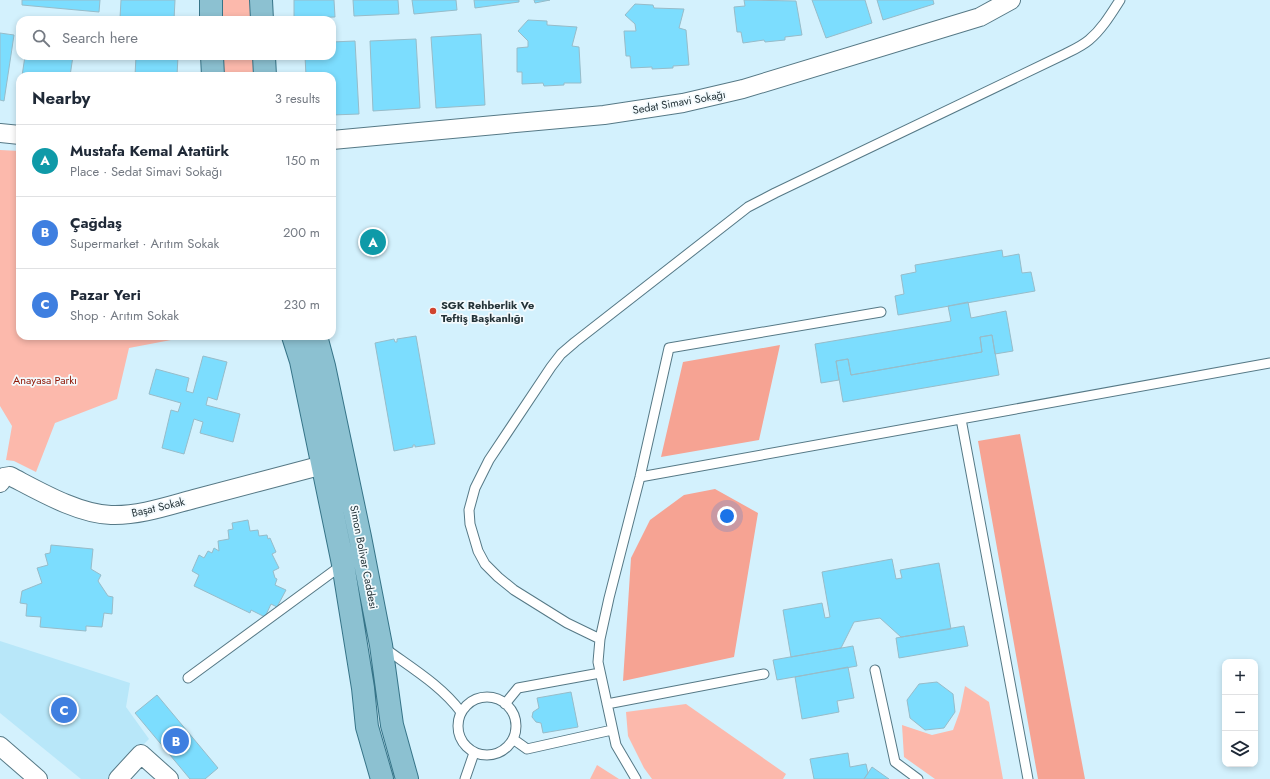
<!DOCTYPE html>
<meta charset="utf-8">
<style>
:root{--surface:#fff;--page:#f2f2f3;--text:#1f2937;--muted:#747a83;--line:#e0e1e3;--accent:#d0442f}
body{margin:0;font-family:Jost,sans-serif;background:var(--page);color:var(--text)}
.controls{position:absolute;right:12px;bottom:12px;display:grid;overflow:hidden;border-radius:8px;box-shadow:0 2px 6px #0003}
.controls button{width:36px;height:36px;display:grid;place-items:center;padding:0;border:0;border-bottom:1px solid var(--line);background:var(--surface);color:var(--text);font:20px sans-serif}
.you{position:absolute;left:727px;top:516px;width:14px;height:14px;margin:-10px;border:3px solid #fff;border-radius:50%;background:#1a73e8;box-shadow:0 0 0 6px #1a73e833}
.badge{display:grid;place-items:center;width:26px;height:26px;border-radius:50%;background:var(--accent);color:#fff;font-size:13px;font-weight:700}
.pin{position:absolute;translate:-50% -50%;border:2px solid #fff;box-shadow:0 1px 4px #0006}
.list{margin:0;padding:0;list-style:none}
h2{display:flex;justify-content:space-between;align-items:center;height:52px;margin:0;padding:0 16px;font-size:17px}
h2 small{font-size:13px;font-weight:400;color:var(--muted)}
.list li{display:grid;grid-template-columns:26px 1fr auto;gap:12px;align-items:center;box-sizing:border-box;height:72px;padding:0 16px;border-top:1px solid var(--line)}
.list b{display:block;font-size:15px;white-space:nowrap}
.list p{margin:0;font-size:13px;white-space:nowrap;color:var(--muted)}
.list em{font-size:13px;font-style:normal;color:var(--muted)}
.icon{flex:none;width:22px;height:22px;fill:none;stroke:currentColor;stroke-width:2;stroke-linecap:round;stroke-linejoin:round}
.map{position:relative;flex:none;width:1270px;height:779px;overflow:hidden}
.search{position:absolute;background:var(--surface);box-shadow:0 2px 6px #0003;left:16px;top:16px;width:320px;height:44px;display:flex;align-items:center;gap:10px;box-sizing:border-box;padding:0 14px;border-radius:12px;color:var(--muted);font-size:15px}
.panel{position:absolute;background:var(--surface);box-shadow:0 2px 6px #0003;left:16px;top:72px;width:320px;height:268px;border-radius:12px}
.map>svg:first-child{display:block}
</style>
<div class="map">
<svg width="1270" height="779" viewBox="0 0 1270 779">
<rect width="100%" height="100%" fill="#d3f1fd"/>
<path fill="#b8e7f9" d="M 0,641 L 130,683 L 126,707 L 149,739 L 109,779 L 81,779 L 0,713 Z"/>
<path fill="#fcb9ac" d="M 211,0 L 261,0 L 262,20 L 211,20 Z
M 212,56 L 264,56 L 265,76 L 213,76 Z
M 0,150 L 20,151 L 20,336 L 192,336 L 129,348 L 117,399 L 55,423 L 36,472 L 14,461 L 6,460 L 12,426 L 0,406 Z
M 965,686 L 989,702 L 1003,779 L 935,779 L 904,757 L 902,725 L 932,735 L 953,730 L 960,711 Z
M 686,704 L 786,774 L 783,779 L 652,779 L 644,768 L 628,736 L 626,712 Z
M 597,765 L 619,779 L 590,779 Z"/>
<path fill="#f6a393" d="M 780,345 L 759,440 L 661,457 L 683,362 Z
M 1020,434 L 1085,779 L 1038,779 L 978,441 Z
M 715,489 L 758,513 L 734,657 L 623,681 L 631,558 L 650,520 L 684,495 Z"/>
<path fill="#7cddfe" stroke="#97bcc9" d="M 22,0 L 100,0 L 99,12 L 22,5 Z
M 121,0 L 175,0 L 174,20 L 120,18 Z
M 294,0 L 334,0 L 335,17 L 294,18 Z
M 353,0 L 398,0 L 399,14 L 354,16 Z
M 412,0 L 456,0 L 457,10 L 414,14 Z
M 474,0 L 519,0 L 519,2 L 475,8 Z
M 534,0 L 550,0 L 535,3 Z
M 744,0 L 796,1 L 802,35 L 785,37 L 785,40 L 765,42 L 764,40 L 743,43 L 741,32 L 737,32 L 734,7 L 745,6 Z
M 812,0 L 865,0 L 872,23 L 826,38 Z
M 877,0 L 933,0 L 934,4 L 883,20 Z
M 635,4 L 653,5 L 654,8 L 684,9 L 679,28 L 686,30 L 689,65 L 673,66 L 673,68 L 652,69 L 652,67 L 631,68 L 630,56 L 626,56 L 624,31 L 636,31 L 635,24 L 625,15 Z
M 528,20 L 547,21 L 547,25 L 577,27 L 572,46 L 579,47 L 581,83 L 564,83 L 564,85 L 544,86 L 543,83 L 522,84 L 522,72 L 517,72 L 517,48 L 528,47 L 528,41 L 518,31 Z
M 0,33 L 14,35 L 4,101 L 0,100 Z
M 481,34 L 485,105 L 436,108 L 431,37 Z
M 416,39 L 420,108 L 373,111 L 370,41 Z
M 355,41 L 359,114 L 332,115 L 332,76 L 306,76 L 305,56 L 332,56 L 332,42 Z
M 25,56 L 73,56 L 70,76 L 22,76 Z
M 136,56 L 178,56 L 177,76 L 135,76 Z
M 1002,250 L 1003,257 L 1019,254 L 1022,273 L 1031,272 L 1035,291 L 898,315 L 895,296 L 904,294 L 901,275 L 916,272 L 915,265 Z
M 968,302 L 971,318 L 1006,311 L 1013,351 L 995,354 L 992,335 L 980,337 L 982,352 L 851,375 L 848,359 L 836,361 L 839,380 L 821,383 L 815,344 L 951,321 L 948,306 Z
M 992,335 L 999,375 L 843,402 L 836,361 L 848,359 L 851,375 L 982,352 L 980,337 Z
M 416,336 L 435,444 L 415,447 L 415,445 L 413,445 L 413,447 L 394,451 L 375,343 L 394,339 L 395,342 L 397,342 L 397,339 Z
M 203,356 L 227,362 L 217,400 L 208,397 L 206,405 L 240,414 L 233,442 L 200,433 L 203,422 L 194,419 L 184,454 L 162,448 L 171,410 L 178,412 L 181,403 L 149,394 L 156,369 L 189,378 L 186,391 L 193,393 Z
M 248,520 L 250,531 L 258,530 L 259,536 L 267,535 L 268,539 L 270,538 L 276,552 L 272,554 L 279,568 L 273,571 L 275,578 L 277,579 L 275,585 L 286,590 L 277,607 L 271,604 L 265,617 L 251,610 L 250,613 L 194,586 L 199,575 L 192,571 L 199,555 L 204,558 L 208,551 L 212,553 L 214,548 L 219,551 L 218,541 L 229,539 L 228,530 L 233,529 L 232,523 Z
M 51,545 L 93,549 L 91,569 L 101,575 L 98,581 L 108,596 L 113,597 L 112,614 L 104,613 L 102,627 L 86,626 L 86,631 L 40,627 L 41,617 L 26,616 L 27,604 L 20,603 L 22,591 L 42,583 L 37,568 L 48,565 L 45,554 L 50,553 Z
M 892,559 L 896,579 L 902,578 L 900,570 L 939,563 L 951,629 L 901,637 L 880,618 L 854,622 L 841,648 L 791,657 L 783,610 L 822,603 L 825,618 L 830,617 L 822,572 Z
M 964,626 L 968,646 L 899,658 L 896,638 Z
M 853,646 L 857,666 L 777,680 L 773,660 Z
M 848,667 L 854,698 L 837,701 L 839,712 L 802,719 L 795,677 Z
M 937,682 L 953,694 L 955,712 L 944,728 L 925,730 L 910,718 L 907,700 L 919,684 Z
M 571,692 L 578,727 L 543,733 L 541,723 L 536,722 L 532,717 L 533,712 L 539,708 L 537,698 Z
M 157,695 L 218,768 L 205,779 L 190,779 L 135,713 Z
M 848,753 L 850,767 L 866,764 L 868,773 L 864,779 L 814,779 L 810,759 Z
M 872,767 L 889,779 L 864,779 Z"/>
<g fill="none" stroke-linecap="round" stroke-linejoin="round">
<defs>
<path id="lane" d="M 961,419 L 1028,779
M 640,477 L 1270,363
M 600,639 L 567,623 L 514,590 L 498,577 L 485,564 L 478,551 L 470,524 L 469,510 L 475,488 L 489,460 L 551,367 L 561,354 L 575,342 L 748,207 L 775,193 L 1065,54 C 1073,50 1082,46 1089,40 C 1102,29 1111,14 1120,0
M 383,647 C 410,667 441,685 461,712
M 875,670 L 895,762 L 918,779
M 188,678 L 342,565
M458 726a29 29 0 1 1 58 0a29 29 0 1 1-58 0Z
M 505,704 L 518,688 L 600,673
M 607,704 L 764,674
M 513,739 L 527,749 L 612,730
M 465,779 L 474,753
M 636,779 L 616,745 L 598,662 L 600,639 L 609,598 L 640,477 L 669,348 L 881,312"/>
<path id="street" d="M 0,133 L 20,135
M 332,140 L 604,115 L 683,103 L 743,89 L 980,17 L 1011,0
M 0,483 L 4,477 L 10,476 C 39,491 78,514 111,515 C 139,516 168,506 194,499 C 237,488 280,476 323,465
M 0,746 L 38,779
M 118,779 L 141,754 L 169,779"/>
<path id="primary" d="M 211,0 L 211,20
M 261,0 L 262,20
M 212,56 L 213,76
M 264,56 L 265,76
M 293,336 L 301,361 L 343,564 L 363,688 L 367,727 L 382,779
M 316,336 L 324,366 L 360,537 L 381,645 L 392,725 L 407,779"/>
</defs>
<use href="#lane" stroke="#567986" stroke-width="11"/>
<use href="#street" stroke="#567986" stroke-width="20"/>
<use href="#primary" stroke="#367488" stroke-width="24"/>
<use href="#lane" stroke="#fff" stroke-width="9"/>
<use href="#street" stroke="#fff" stroke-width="18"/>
<use href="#primary" stroke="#8cc1d1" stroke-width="22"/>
</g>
<circle fill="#d0442f" stroke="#f3fafd" stroke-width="1.5" cx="433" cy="311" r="4"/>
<g text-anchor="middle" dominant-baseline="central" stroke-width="3.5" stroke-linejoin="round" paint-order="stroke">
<g font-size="11" fill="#243338" stroke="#f3fafd">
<text transform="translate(679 102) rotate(-10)">Sedat Simavi Sokağı</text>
<text transform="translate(158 507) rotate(-13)">Başat Sokak</text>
<text transform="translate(364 557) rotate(79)">Simon Bolivar Caddesi</text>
</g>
<g font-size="11" font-weight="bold" fill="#243338" stroke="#f3fafd" text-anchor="start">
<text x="441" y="305">SGK Rehberlik Ve<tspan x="441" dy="13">Teftiş Başkanlığı</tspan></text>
</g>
<g font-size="11" fill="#901705" stroke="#f3fafd">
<text x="45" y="380">Anayasa Parkı</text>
</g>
</g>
</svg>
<div class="controls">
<button>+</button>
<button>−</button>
<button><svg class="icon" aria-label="layers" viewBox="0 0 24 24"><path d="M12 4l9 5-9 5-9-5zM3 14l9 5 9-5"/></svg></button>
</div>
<div class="you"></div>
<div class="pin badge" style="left:373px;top:242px;background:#0f9aa8">A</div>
<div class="pin badge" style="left:176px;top:741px;background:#3f7fe0">B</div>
<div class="pin badge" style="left:64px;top:710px;background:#3f7fe0">C</div>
<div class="search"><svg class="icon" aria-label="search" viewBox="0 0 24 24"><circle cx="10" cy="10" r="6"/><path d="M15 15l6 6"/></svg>Search here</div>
<section class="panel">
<h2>Nearby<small>3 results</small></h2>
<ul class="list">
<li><span class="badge" style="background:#0f9aa8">A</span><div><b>Mustafa Kemal Atatürk</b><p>Place · Sedat Simavi Sokağı</p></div><em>150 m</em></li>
<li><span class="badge" style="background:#3f7fe0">B</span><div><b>Çağdaş</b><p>Supermarket · Arıtım Sokak</p></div><em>200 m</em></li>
<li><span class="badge" style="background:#3f7fe0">C</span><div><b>Pazar Yeri</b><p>Shop · Arıtım Sokak</p></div><em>230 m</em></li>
</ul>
</section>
</div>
